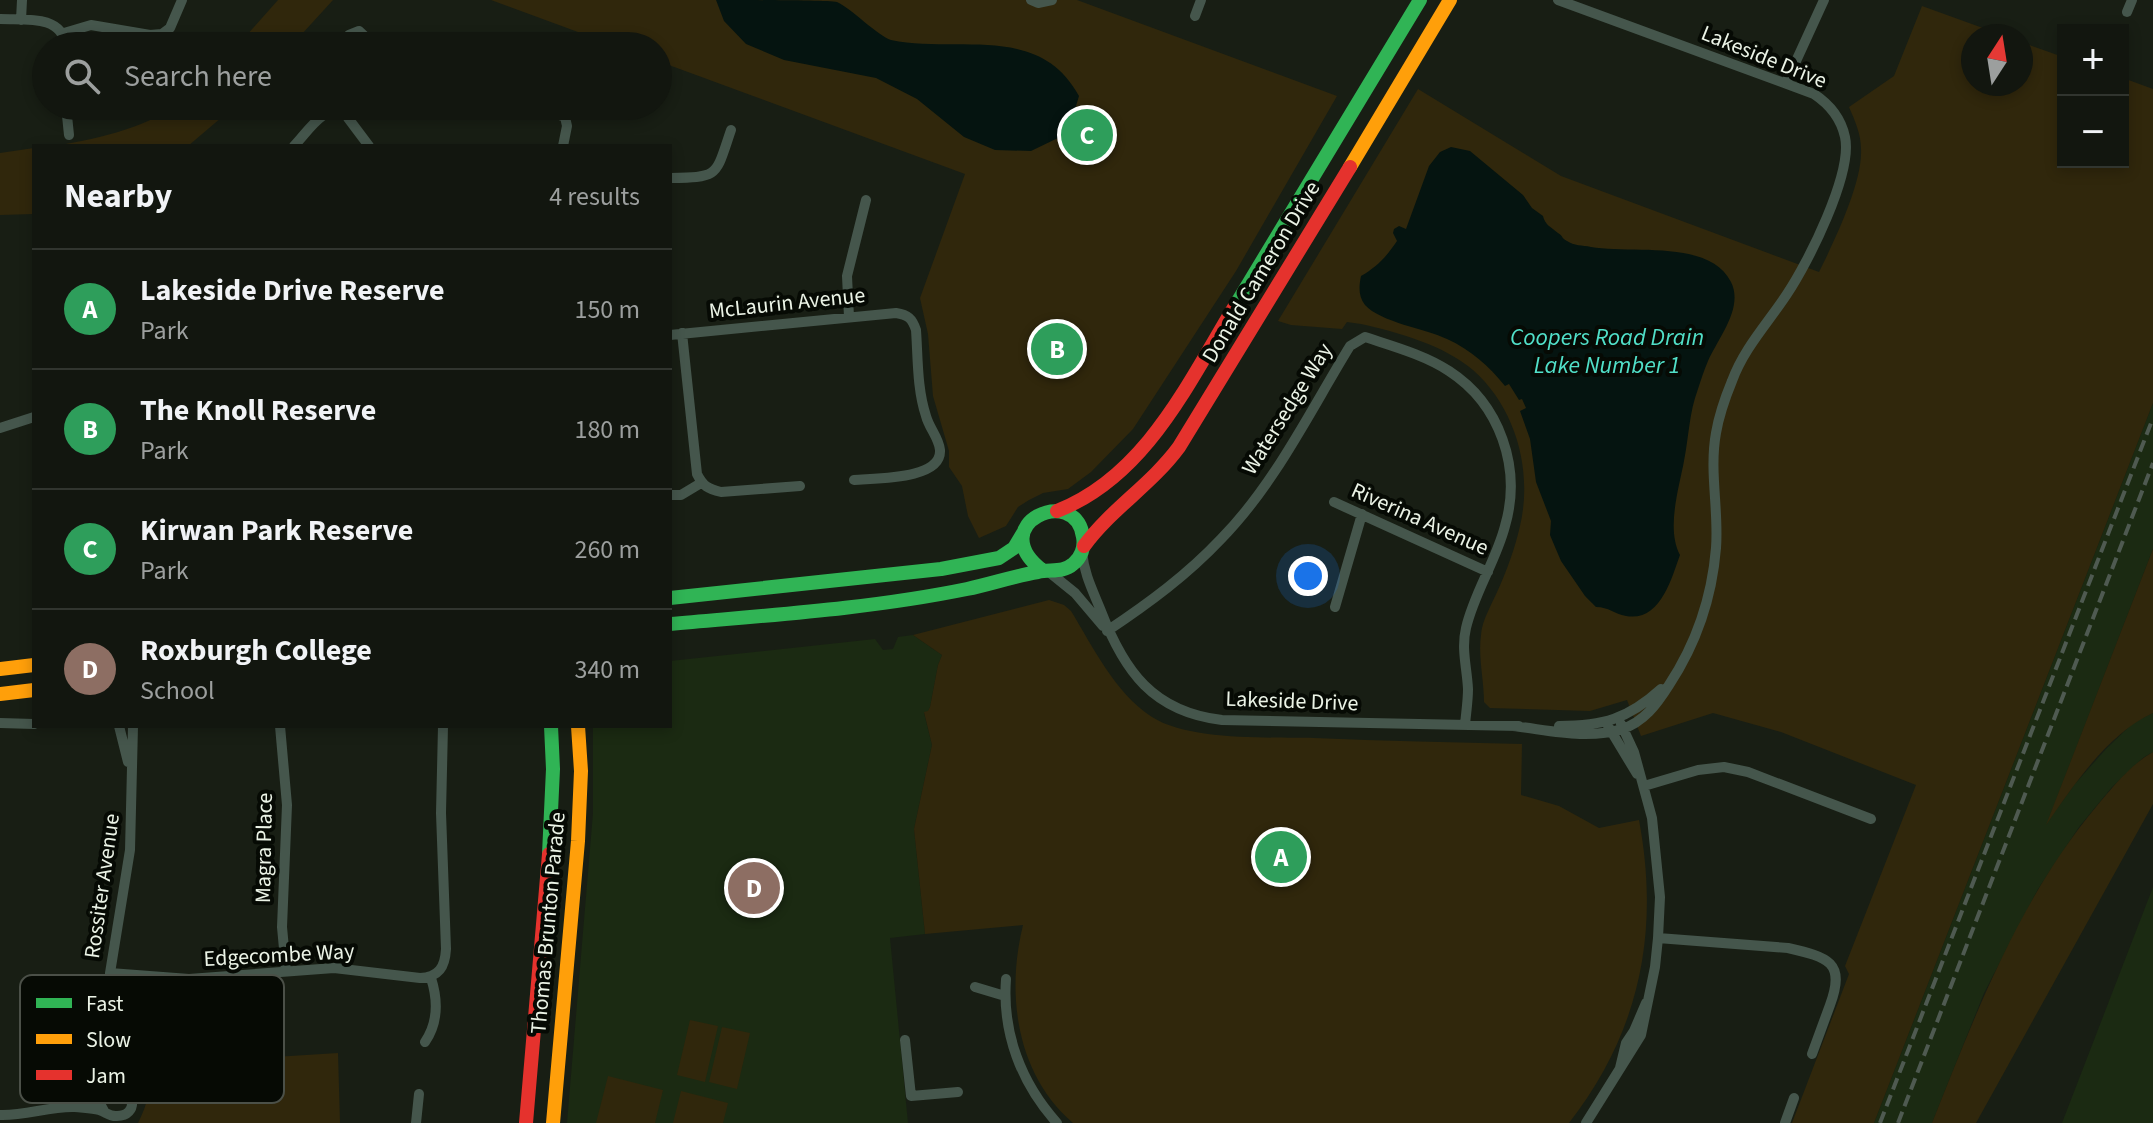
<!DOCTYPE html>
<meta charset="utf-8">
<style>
:root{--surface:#12160f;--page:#1b1f18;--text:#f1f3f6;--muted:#9c9f9e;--line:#31352f;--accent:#a1a89c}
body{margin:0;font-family:"Source Sans 3",sans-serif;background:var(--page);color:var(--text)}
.controls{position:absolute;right:24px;top:24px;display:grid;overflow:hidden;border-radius:0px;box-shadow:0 4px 12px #0003}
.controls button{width:72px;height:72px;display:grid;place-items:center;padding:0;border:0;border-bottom:2px solid var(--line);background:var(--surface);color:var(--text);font:40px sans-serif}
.compass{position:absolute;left:1961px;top:24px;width:72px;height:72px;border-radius:50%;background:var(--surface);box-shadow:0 4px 12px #0003;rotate:12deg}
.you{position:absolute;left:1308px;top:576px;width:28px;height:28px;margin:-20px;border:6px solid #fff;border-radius:50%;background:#1a73e8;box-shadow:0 0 0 12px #1a73e833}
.badge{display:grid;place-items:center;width:52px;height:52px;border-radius:50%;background:var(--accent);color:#fff;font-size:26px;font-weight:700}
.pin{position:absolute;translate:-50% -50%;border:4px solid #fff;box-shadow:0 2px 8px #0006}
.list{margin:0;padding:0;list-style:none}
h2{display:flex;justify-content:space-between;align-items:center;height:104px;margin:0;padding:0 32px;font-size:34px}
h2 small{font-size:26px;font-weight:400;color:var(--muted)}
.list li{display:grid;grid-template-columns:52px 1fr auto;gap:24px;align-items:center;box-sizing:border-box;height:120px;padding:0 32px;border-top:2px solid var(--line)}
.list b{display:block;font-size:30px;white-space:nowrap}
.list p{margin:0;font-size:26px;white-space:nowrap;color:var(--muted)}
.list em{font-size:26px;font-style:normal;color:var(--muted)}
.icon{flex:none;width:44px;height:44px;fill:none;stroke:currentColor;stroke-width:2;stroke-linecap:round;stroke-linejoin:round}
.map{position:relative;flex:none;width:2153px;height:1123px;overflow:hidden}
.search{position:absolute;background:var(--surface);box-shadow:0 4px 12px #0003;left:32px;top:32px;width:640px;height:88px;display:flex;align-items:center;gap:20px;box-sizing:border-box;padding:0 28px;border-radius:44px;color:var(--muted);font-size:30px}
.panel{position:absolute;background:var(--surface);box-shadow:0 4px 12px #0003;left:32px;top:144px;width:640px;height:584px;border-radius:0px}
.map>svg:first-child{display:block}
</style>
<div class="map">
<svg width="2153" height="1123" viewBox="0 0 2153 1123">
<rect width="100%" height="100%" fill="#181e14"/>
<path fill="#1b2a12" d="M 2153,403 L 2153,549 L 2048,821 L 2074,785 L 2106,749 L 2134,722 L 2153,713 L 2153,752 L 2144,757 L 2112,787 L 2079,827 L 2038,889 L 1984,993 L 1932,1123 L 1874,1123 Z
M 913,635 L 942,655 L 938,665 L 930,707 L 928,712 L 924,713 L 932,745 L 914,829 L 925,934 L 890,938 L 908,1123 L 567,1123 L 593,813 L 593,726 L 670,726 L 670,661 L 875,639 L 883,650 L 893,649 L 898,637 Z
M 2153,887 L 2153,1123 L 2062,1123 Z"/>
<path fill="#30270c" d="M 278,0 L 333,0 L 291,46 L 237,46 Z
M 491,0 L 1077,0 L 1337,96 L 1236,271 L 1133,429 L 1091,472 L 1068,489 L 1043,493 L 1029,500 L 1018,507 L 1006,526 L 979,538 L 968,516 L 962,486 L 949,467 L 949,451 L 933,396 L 928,334 L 920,298 L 965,174 L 658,61 L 658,46 L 616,46 Z
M 1922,6 L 2005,36 L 1973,36 L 1973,84 L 2021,84 L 2021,42 L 2063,57 L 2063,162 L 2123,162 L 2123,78 L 2153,89 L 2153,403 L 1874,1123 L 1792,1123 L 1849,974 L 1845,966 L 1916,785 L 1781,732 L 1713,713 L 1641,736 L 1627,700 L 1590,711 L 1490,708 L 1484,702 C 1484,680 1478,657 1481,635 C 1482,620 1492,604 1498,590 C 1507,570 1515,548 1520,526 C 1533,471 1516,408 1473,370 C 1444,345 1397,332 1361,324 L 1347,322 L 1342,329 L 1291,325 L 1278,321 L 1418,89 L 1561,176 L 1819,272 C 1834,242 1863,182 1861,149 C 1861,134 1855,121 1849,107 L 1894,76 Z
M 174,106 L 235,106 L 188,146 L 53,146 C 88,141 147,128 174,106 Z
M 34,148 L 34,214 L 0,215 L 0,153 Z
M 2153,549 L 2153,713 C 2106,735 2075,784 2046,825 Z
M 1049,600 L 1064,605 L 1071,611 C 1093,647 1115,693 1152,717 C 1189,741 1270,737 1314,738 C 1384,741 1453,742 1522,744 L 1521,795 L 1559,806 L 1599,828 L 1639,820 C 1660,932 1640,1032 1569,1123 L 1073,1123 C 1016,1074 1006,994 1023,925 L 925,934 L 914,829 L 932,745 L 924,712 L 928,711 L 930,707 L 938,665 L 942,655 L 913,635 Z
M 2153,752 L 2153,804 L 1976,1123 L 1932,1123 C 1976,1013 2019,899 2096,807 C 2112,788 2130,765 2153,752 Z
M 690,1020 L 718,1026 L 705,1082 L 677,1075 Z
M 722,1027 L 750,1033 L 737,1089 L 709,1082 Z
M 338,1053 L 340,1123 L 138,1123 C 152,1095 151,1085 126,1066 Z
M 608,1076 L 663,1090 L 655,1123 L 596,1123 Z
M 681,1091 L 728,1103 L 723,1123 L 673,1123 Z"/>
<path fill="#051410" d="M 716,0 C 735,0 826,0 837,2 C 852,9 878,36 891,40 C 957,54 1039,22 1079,96 L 1070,126 L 1060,137 L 1031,151 L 995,150 L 964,137 L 917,99 L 876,78 L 784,60 L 746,44 L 724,21 Z
M 1451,147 L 1470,151 L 1523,195 L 1532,208 L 1543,216 C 1545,225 1551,227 1558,233 C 1565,238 1560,237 1567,241 C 1574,246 1582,245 1591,247 C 1630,254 1710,239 1731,282 C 1744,308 1718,338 1708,361 C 1704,370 1701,380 1698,389 C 1689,413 1689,436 1684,461 C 1679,488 1666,529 1680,555 C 1671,580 1660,622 1626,616 C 1614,614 1609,607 1596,607 L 1585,596 L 1561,561 L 1555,547 L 1550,535 L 1551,521 L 1536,482 L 1530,439 L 1520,411 L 1526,408 L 1522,399 L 1519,400 L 1509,384 L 1505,386 C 1489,366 1471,350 1447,339 C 1426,329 1380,322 1365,305 C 1358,296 1359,286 1361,276 C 1377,267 1387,256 1397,241 L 1393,233 L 1394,229 L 1399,226 L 1406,229 L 1429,166 L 1440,152 Z"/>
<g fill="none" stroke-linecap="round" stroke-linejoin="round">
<path stroke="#45564c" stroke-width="10" d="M 1031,0 L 1038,3 L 1052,0
M 2127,12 L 2132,0
M 1195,16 L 1201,0
M 0,19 C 25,20 62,14 66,46
M 21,20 L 22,0
M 64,33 L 91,25 L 150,35 L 162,34 L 170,28 L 182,0
M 349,35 L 359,31 L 375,46
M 1786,83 L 1824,0
M 66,106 L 69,135
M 348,106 L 348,118 L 369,146
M 535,106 L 565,117 L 577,106
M 294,146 C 310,129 322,107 347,109
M 563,146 L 567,126 L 565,117
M 670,178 C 720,177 715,177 731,130
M 849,317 L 847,276 L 866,200
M 682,333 L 697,474 C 703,486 708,489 721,492 L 800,486
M 670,335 L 896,313 C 908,315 912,318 916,330 C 918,358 917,389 926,416 C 929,428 939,438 940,450 C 942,480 875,478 854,480
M 0,428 L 34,417
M 670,495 L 681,495 L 701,483
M 1334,502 L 1488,572
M 1082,552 C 1084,574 1093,591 1101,611 C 1124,671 1153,712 1222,720 L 1519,726
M 1049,572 L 1075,593 L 1103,626
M 1335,607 L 1362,514
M 1107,631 C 1149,603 1187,575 1221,539 C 1275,484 1310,411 1350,346 L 1365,337 C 1392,346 1425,355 1449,371 C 1500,404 1522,468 1505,526 C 1496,561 1474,593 1466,628 C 1461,649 1467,668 1468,689 C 1468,701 1466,713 1465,725
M 0,723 L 34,724
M 119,726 L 128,762
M 280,726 L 287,805 L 282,927 L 286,970
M 1513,726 C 1549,730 1587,740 1622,729 C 1644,722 1657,704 1669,685 C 1696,644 1712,597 1716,548 C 1719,510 1709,471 1716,433 C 1719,415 1725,398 1732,381 C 1744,348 1768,323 1787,294 C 1808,263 1853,173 1845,137 C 1841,118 1829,104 1814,94 L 1558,0
M 1559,726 C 1603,726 1628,719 1661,689
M 1608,726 L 1637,774
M 1644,786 L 1698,770 L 1724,767 L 1748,772 L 1871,819
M 1658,938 L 1788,948 C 1828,957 1846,962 1830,1005 C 1824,1021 1818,1038 1812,1054
M 110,973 L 189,979 L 334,968 L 420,978 C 439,977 445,967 446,949 L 441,813 L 443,726
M 1006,979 C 1002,1033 1021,1083 1057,1123
M 975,987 L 1005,996
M 905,1040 L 911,1096 L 958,1092
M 425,1042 C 438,1023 438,1000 431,978
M 110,1056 L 127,1087
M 1620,1068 L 1626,1043 L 1634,1031 L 1646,1003
M 105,1087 L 109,1054 L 110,973 L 130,850 L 133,726
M 73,1106 L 101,1092
M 0,1115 C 25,1116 50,1106 75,1107 C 83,1108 92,1108 99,1110 C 106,1112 110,1117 117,1116 C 139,1116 135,1089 118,1083 L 105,1087 L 99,1102 L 104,1111
M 416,1123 L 419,1094
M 1586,1123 L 1641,1035 L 1655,967 L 1658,938 L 1660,897 L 1652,818 L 1634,752 L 1621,724
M 1785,1123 L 1794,1098"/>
<path stroke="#30b455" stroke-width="14" d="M 1235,306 L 1420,0
M 670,598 L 941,569 L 999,558 L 1014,548 L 1023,533
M 670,624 C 769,615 869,609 967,589 C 991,584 1014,576 1038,572 C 1050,569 1063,573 1073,564 C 1081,558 1085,547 1083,537 C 1076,483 983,524 1042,570
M 549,854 L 553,769 L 551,726"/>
<path stroke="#ff9f0a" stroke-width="14" d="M 1350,167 L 1450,0
M 0,669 L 34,665
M 0,694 L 34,690
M 553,1123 L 578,841 L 581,771 L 578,726"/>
<path stroke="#e5322d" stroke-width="14" d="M 1057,511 C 1146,476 1188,383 1235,306
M 1084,546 C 1111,509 1151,485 1179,447 L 1350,167
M 526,1123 L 549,854"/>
<path stroke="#4f5a51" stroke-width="4" stroke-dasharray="12 6" stroke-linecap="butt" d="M 1880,1123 L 2153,418
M 1898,1123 L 2153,463"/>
</g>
<g text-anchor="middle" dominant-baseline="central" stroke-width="8" stroke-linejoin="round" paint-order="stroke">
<g font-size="22" fill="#ebf3e6" stroke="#060a04">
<text transform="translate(1764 57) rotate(22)">Lakeside Drive</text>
<text transform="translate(1261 272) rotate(-59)">Donald Cameron Drive</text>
<text transform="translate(787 303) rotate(-6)">McLaurin Avenue</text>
<text transform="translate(1287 409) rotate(-58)">Watersedge Way</text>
<text transform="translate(1420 519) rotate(24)">Riverina Avenue</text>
<text transform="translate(1292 701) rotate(2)">Lakeside Drive</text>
<text transform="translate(264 848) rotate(-89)">Magra Place</text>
<text transform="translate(102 886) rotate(-82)">Rossiter Avenue</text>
<text transform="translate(548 923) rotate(-85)">Thomas Brunton Parade</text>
<text transform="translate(279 955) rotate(-3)">Edgecombe Way</text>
</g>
<g font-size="24" font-style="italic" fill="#51e0c9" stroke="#060a04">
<text x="1607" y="337">Coopers Road Drain<tspan x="1607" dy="28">Lake Number 1</tspan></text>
</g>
</g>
<rect x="20" y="975" width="264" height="128" rx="12" fill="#060a04" stroke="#4b5048" stroke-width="2"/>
<rect x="36" y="998" width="36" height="10" fill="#30b455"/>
<rect x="36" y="1034" width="36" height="10" fill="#ff9f0a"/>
<rect x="36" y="1070" width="36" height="10" fill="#e5322d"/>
<g font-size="22" fill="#ebf3e6">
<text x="86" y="1011">Fast</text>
<text x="86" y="1047">Slow</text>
<text x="86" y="1083">Jam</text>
</g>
</svg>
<div class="controls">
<button>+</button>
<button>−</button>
</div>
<svg class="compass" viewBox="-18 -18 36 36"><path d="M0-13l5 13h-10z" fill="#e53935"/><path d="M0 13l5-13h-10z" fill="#9c9f9e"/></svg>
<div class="you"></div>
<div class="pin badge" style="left:1281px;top:857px;background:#2e9e5b">A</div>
<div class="pin badge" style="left:1057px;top:349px;background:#2e9e5b">B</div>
<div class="pin badge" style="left:1087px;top:135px;background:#2e9e5b">C</div>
<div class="pin badge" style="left:754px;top:888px;background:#8d6e63">D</div>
<div class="search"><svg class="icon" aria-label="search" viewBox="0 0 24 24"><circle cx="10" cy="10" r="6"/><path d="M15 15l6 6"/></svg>Search here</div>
<section class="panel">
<h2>Nearby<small>4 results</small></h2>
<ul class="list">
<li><span class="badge" style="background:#2e9e5b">A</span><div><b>Lakeside Drive Reserve</b><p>Park</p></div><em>150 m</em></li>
<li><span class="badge" style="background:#2e9e5b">B</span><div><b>The Knoll Reserve</b><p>Park</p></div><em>180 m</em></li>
<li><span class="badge" style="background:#2e9e5b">C</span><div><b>Kirwan Park Reserve</b><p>Park</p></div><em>260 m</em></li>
<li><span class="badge" style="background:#8d6e63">D</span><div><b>Roxburgh College</b><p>School</p></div><em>340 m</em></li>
</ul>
</section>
</div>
